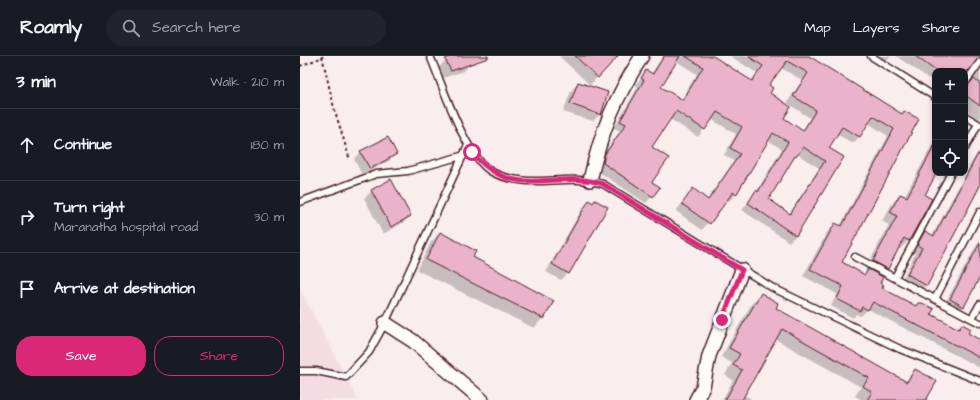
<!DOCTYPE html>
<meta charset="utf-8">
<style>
:root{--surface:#171b24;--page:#20242c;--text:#f1f3f6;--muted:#9ea1a6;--line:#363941;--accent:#db2777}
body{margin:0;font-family:"Architects Daughter",sans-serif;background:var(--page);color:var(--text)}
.controls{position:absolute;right:12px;top:12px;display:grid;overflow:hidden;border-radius:8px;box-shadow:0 2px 6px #0003}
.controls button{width:36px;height:36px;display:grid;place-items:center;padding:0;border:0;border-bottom:1px solid var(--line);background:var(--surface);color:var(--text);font:20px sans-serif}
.stop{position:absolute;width:12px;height:12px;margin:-9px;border:3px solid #db2777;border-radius:50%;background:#fff}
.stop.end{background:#db2777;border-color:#fff;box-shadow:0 1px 4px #0008}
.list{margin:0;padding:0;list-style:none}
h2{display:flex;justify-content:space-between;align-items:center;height:52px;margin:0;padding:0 16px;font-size:17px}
h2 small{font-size:13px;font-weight:400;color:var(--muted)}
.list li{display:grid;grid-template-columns:26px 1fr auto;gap:12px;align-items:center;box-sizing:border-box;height:72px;padding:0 16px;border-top:1px solid var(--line)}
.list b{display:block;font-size:15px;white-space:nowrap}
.list p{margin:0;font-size:13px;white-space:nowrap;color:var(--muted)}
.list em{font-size:13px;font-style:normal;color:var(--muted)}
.actions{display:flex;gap:8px;padding:12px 16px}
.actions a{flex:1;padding:9px 0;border:1px solid var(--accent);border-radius:16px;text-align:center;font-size:14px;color:var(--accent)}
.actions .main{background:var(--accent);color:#fff}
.icon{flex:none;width:22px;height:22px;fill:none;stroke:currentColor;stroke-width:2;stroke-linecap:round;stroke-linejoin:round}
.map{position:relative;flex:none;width:680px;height:344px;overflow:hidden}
header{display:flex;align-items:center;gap:24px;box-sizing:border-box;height:56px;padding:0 20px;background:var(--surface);border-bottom:1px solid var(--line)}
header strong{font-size:19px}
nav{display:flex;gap:22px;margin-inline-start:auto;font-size:14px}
.search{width:280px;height:36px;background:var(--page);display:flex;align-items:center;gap:10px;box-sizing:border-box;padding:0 14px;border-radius:22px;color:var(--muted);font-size:15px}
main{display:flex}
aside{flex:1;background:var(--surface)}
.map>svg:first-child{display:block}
</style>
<header>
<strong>Roamly</strong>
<div class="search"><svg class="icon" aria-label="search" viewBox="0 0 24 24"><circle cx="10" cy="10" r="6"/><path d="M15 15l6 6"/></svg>Search here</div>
<nav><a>Map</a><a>Layers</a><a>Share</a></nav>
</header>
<main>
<aside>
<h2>3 min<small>Walk · 210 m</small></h2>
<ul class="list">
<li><svg class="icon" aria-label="ahead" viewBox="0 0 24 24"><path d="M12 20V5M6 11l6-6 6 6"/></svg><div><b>Continue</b></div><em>180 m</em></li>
<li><svg class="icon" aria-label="right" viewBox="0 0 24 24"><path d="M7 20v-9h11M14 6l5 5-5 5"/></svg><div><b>Turn right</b><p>Maranatha hospital road</p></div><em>30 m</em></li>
<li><svg class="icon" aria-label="arrive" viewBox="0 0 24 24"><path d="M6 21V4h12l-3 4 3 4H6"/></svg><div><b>Arrive at destination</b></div></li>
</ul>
<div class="actions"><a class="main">Save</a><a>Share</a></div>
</aside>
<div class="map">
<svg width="680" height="344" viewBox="0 0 680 344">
<rect width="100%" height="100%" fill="#f9edee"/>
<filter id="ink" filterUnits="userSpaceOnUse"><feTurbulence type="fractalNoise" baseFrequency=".025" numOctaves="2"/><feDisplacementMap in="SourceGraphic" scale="8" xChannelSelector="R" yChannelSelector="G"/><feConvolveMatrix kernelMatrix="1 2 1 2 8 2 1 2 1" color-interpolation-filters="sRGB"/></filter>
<g filter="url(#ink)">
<path fill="#f4dce3" d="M 0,233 L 46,321 L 58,344 L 0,344 Z"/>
<path fill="#0003" fill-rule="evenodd" d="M 154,0 L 178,0 L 164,15 L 143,22 L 138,12 L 146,4 Z
M 259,0 L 317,0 L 290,29 Z
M 363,0 L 411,0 L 451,26 L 457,17 L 430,0 L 507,0 L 601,59 L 604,56 L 540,206 L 564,219 L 567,216 L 565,214 L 589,169 L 582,165 L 592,148 L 600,139 L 604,141 L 635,84 L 636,117 L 623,140 L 609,184 L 600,193 L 598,192 L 587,212 L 579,220 L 579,227 L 581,232 L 658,274 L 662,269 L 667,278 L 680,285 L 680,312 L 568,253 L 561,260 L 556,258 L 553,262 L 531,250 L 537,238 L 503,220 L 528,175 L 535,168 L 540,170 L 588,80 L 568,67 L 560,80 L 553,87 L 536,78 L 528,92 L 543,102 L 495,180 L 489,186 L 442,154 L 456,136 L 482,93 L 467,84 L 436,138 L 429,145 L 427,143 L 402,174 L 376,155 L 393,134 L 407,144 L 434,105 L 424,99 L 436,78 L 411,63 L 398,81 L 370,63 L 351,91 L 352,140 L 346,147 L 296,114 L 298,106 L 320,75 L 314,72 L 338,31 L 335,29 L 346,16 L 351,18 ZM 376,5 L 397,18 L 381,44 L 359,31 ZM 481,12 L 502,24 L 487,47 L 510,62 L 502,75 L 482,62 L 469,38 L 468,29 ZM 497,98 L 519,112 L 489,159 L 467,143 L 490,105 Z
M 576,0 L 591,0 L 585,6 Z
M 596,0 L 680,0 L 680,64 L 665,53 L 665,31 L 676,17 L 677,13 L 673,9 L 665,18 L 665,15 L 635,15 L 635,27 Z
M 278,27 L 300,58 L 293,65 L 263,56 L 271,35 Z
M 680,95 L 680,128 L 626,229 L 619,236 L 601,225 L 615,198 L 611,196 L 619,182 L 625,176 L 632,180 L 674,102 Z
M 61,96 L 96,98 L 89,105 L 62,119 L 54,103 Z
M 72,135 L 110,160 L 103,167 L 83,178 L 64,142 Z
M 290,146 L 268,217 L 261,224 L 246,216 L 282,153 Z
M 140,177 L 172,201 L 243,262 L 234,272 L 117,214 L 131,186 Z
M 680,183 L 680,219 L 663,251 L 656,258 L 643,251 Z
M 461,238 L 474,252 L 605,326 L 615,314 L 625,344 L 562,344 L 555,340 L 561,331 L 475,283 L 444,339 L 453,344 L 422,344 L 433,324 L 425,319 L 432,307 L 421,301 L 452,247 Z"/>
<path fill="#eab3c9" stroke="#4a1f2b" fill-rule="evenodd" d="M 152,0 L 188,0 L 188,2 L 151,15 L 145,3 Z
M 275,0 L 318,0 L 298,22 Z
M 364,0 L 380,0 L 361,31 L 383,44 L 403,11 L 385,0 L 413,0 L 452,25 L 463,10 L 448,0 L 509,0 L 602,58 L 604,55 L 619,63 L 542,206 L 565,219 L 568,213 L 583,221 L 580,227 L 584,229 L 582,232 L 616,250 L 618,247 L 622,247 L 634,253 L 631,258 L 659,273 L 662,268 L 671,273 L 668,277 L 680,284 L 680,302 L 573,246 L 568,254 L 562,251 L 560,255 L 537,243 L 543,230 L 510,213 L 535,167 L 542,170 L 594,73 L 573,60 L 560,81 L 542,71 L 529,92 L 544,101 L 496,180 L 448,147 L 456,134 L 458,136 L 488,86 L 473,77 L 436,139 L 433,136 L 410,168 L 382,148 L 393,132 L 408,144 L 440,98 L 430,92 L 442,71 L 417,56 L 405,74 L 376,55 L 352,91 L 369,102 L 352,126 L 360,131 L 353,141 L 303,107 L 305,98 L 326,68 L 320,65 L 344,24 L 341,22 L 346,14 L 353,18 ZM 487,5 L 508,17 L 493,40 L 516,54 L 503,75 L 484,62 L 491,51 L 470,37 L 473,32 L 469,29 ZM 503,91 L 525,105 L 490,158 L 469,143 L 495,100 L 496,101 Z
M 615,0 L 680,0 L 680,1 L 668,15 L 636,15 Z
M 674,23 L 680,28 L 680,50 L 665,39 L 665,31 Z
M 278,26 L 308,36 L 301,59 L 270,48 Z
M 88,81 L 97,98 L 70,113 L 60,95 Z
M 635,89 L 635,120 L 625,139 L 632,143 L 609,185 L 604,182 L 588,213 L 573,205 L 597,160 L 590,156 L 600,138 L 607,141 Z
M 680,94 L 680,130 L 627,230 L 607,218 L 622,192 L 617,189 L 625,175 L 634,180 Z
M 91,123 L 111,160 L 91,171 L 71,134 Z
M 289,144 L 293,147 L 295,144 L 308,151 L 269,218 L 252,208 Z
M 140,176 L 176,195 L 173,201 L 254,245 L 244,263 L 126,204 Z
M 680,187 L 680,221 L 664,251 L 650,243 Z
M 461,237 L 478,247 L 476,252 L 607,326 L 615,313 L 637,325 L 626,344 L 567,344 L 572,336 L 563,330 L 569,322 L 482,273 L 442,344 L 425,344 L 442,314 L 433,309 L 440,298 L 429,292 Z"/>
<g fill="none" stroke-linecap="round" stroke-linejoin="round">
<defs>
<path id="service" d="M 130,0 C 143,30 165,101 192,116 C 203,122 216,124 228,125 C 253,126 279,120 303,128 L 473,232 L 600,293 L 680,325
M 571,0 L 635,41
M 665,27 L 680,6
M 665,60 L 680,69
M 665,92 L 678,68
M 0,146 L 76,118 L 108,115 L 165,99
M 555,201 L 680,267
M 595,221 L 651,117
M 635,243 L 680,156
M 672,262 L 680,248
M 0,315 L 16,315 L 46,321 L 69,296 L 85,267 L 168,89"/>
<path id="minor" d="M 290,124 C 302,73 314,44 342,0
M 85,267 L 113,285 L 182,344
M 396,344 L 403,331 L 409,300 L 442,214"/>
</defs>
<use href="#service" stroke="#4a1f2b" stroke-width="9"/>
<use href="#minor" stroke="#4a1f2b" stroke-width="16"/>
<path stroke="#4a1f2b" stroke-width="2" stroke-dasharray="3 3" stroke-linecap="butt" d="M 22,0 L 34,52 L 50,104
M 0,10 L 23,1"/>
<use href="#service" stroke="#fdfcf7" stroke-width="6"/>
<use href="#minor" stroke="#fdfcf7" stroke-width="13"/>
</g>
</g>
<g fill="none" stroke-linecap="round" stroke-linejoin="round" filter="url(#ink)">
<path stroke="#db2777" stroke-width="5" d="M 172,96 C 212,147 255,112 303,128 L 442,214 L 422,264"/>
</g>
</svg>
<div class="controls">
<button>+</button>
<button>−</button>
<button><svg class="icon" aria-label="locate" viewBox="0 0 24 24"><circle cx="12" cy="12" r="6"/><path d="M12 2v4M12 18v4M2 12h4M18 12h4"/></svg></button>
</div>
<div class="stop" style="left:172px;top:96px"></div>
<div class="stop end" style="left:422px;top:264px"></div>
</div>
</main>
